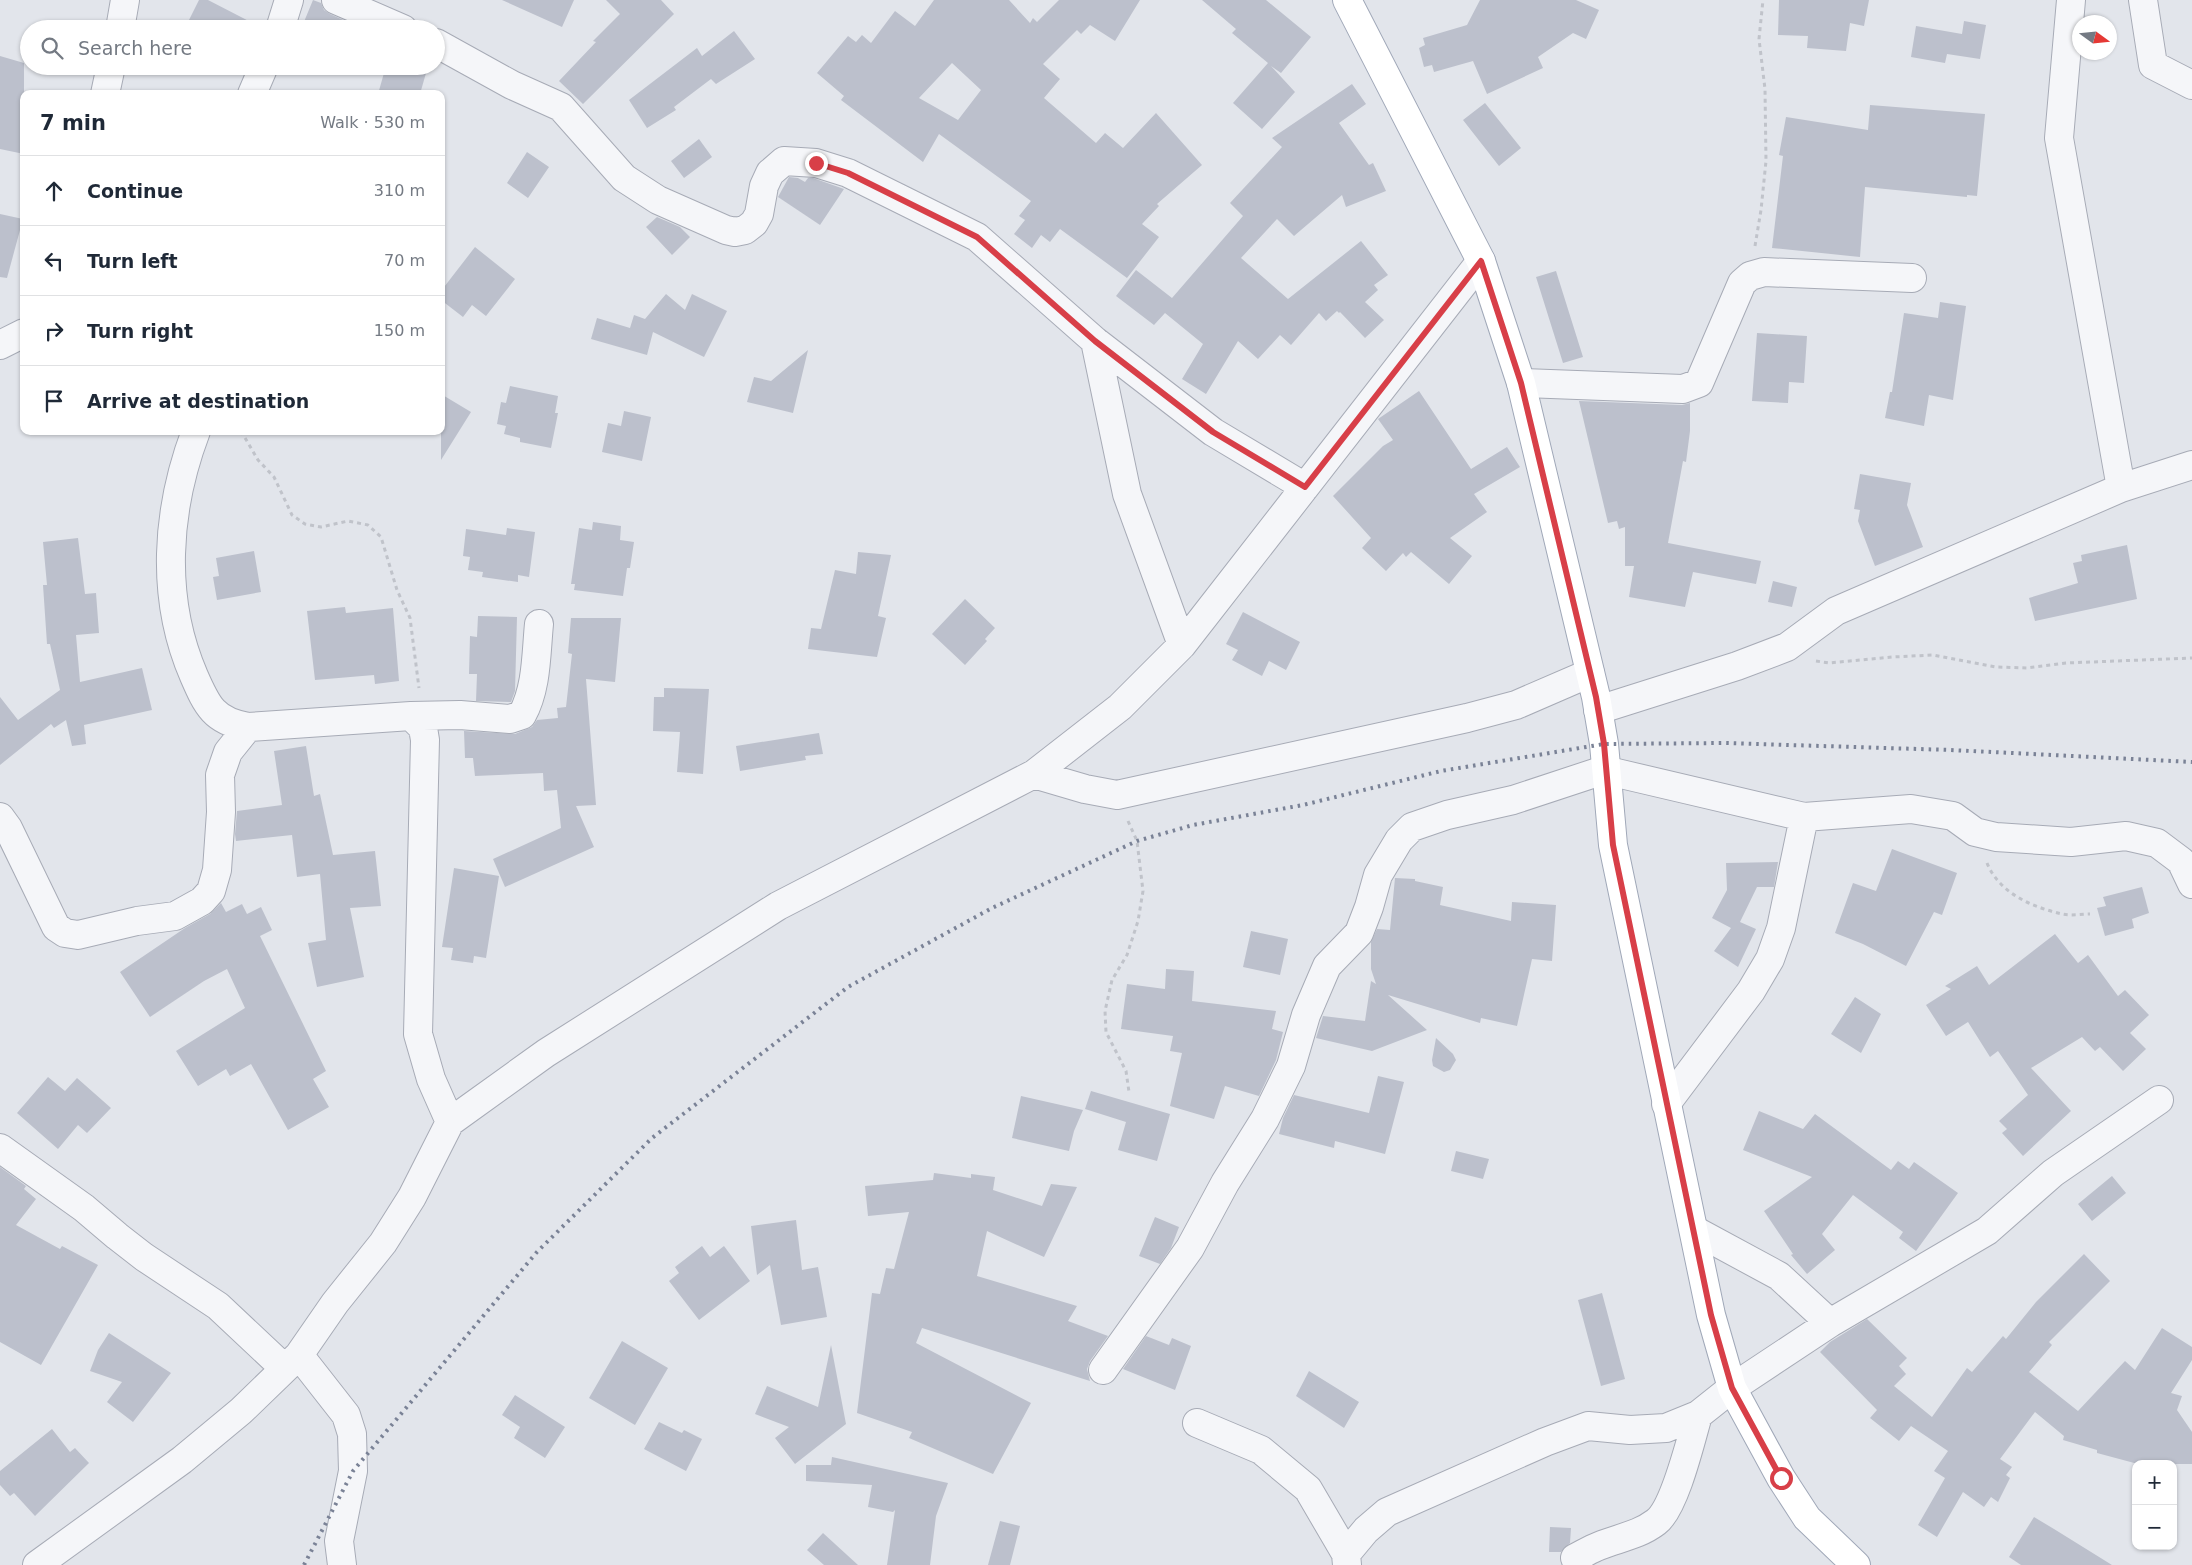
<!DOCTYPE html>
<meta charset="utf-8">
<style>
:root{--surface:#fff;--page:#f6f6f7;--text:#1f2937;--muted:#747a83;--line:#e0e1e3}
body{margin:0;font-family:"DejaVu Sans",sans-serif;background:var(--page);color:var(--text)}
.controls{position:absolute;right:15px;bottom:15px;display:grid;overflow:hidden;border-radius:10px;box-shadow:0 1px 4px #0004}
.controls button{width:45px;height:45px;display:grid;place-items:center;padding:0;border:0;border-bottom:1px solid var(--line);background:var(--surface);color:var(--text);font:25px sans-serif}
.compass{position:absolute;left:2072px;top:15px;width:45px;height:45px;border-radius:50%;background:var(--surface);box-shadow:0 1px 4px #0004;rotate:105deg}
.stop{position:absolute;width:15px;height:15px;margin:-11px;border:4px solid #d83f48;border-radius:50%;background:#fff}
.stop.end{background:#d83f48;border-color:#fff;box-shadow:0 1px 5px #0008}
.list{margin:0;padding:0;list-style:none}
h2{display:flex;justify-content:space-between;align-items:center;height:65px;margin:0;padding:0 20px;font-size:21px}
h2 small{font-size:16px;font-weight:400;color:var(--muted)}
.list li{display:grid;grid-template-columns:32px 1fr auto;gap:15px;align-items:center;box-sizing:border-box;height:70px;padding:0 20px;border-top:1px solid var(--line)}
.list b{display:block;font-size:19px;white-space:nowrap}
.list em{font-size:16px;font-style:normal;color:var(--muted)}
.icon{flex:none;width:28px;height:28px;fill:none;stroke:currentColor;stroke-width:2;stroke-linecap:round;stroke-linejoin:round}
.map{position:relative;flex:none;width:2192px;height:1565px;overflow:hidden}
.search{position:absolute;background:var(--surface);box-shadow:0 1px 4px #0004;left:20px;top:20px;width:425px;height:55px;display:flex;align-items:center;gap:12px;box-sizing:border-box;padding:0 18px;border-radius:28px;color:var(--muted);font-size:19px}
.panel{position:absolute;background:var(--surface);box-shadow:0 1px 4px #0004;left:20px;top:90px;width:425px;height:345px;border-radius:10px}
.map>svg:first-child{display:block}
</style>
<div class="map">
<svg width="2192" height="1565" viewBox="0 0 2192 1565">
<rect width="100%" height="100%" fill="#e2e5eb"/>
<path fill="#bcc0cc" fill-rule="evenodd" d="M 199,0 L 208,0 L 264,29 L 187,29 L 185,28 Z
M 313,0 L 321,3 L 324,10 L 330,14 L 363,29 L 301,29 Z
M 502,0 L 574,0 L 562,27 Z
M 606,0 L 661,0 L 674,14 L 583,104 L 559,81 L 596,42 L 593,41 L 620,14 Z
M 934,0 L 1009,0 L 1030,23 L 1033,18 L 1037,22 L 1059,0 L 1140,0 L 1115,41 L 1090,25 L 1081,34 L 1077,30 L 1043,64 L 1060,79 L 1044,98 L 1096,143 L 1105,133 L 1123,148 L 1156,113 L 1202,165 L 1157,204 L 1159,206 L 1142,224 L 1159,237 L 1127,278 L 1060,229 L 1050,242 L 1041,235 L 1032,248 L 1014,234 L 1025,220 L 1019,216 L 1031,201 L 939,134 L 923,162 L 841,100 L 844,96 L 817,73 L 848,36 L 856,42 L 862,35 L 871,43 L 895,11 L 915,26 ZM 952,63 L 981,90 L 958,120 L 919,98 Z
M 1202,0 L 1266,0 L 1311,37 L 1281,73 L 1271,66 L 1295,92 L 1262,129 L 1233,103 L 1268,63 L 1232,33 L 1236,29 Z
M 1480,0 L 1576,0 L 1599,10 L 1586,39 L 1573,33 L 1538,57 L 1543,68 L 1487,94 L 1473,61 L 1434,72 L 1432,65 L 1424,67 L 1419,48 L 1425,45 L 1423,38 L 1467,25 Z
M 1779,0 L 1869,0 L 1864,26 L 1850,23 L 1846,51 L 1807,48 L 1808,36 L 1778,35 Z
M 1964,21 L 1986,25 L 1980,59 L 1947,54 L 1945,63 L 1911,57 L 1916,26 L 1962,34 Z
M 734,31 L 755,59 L 716,84 L 711,79 L 674,107 L 676,110 L 647,128 L 629,100 L 697,48 L 702,56 Z
M 0,56 L 24,63 L 24,154 L 0,149 Z
M 386,66 L 428,66 L 420,94 L 378,94 Z
M 1352,84 L 1366,104 L 1339,123 L 1369,165 L 1373,163 L 1386,191 L 1346,207 L 1342,195 L 1294,236 L 1277,219 L 1241,258 L 1288,299 L 1361,241 L 1388,275 L 1374,285 L 1378,290 L 1365,302 L 1384,320 L 1365,338 L 1340,312 L 1339,313 L 1337,311 L 1326,321 L 1319,313 L 1291,345 L 1280,335 L 1258,359 L 1238,341 L 1206,394 L 1182,379 L 1203,344 L 1165,313 L 1154,325 L 1116,296 L 1136,270 L 1172,298 L 1243,216 L 1230,203 L 1282,147 L 1272,138 Z
M 1485,103 L 1521,148 L 1499,166 L 1463,120 Z
M 1870,105 L 1985,114 L 1977,196 L 1967,195 L 1967,197 L 1865,187 L 1860,257 L 1772,248 L 1783,156 L 1779,155 L 1786,117 L 1868,130 Z
M 699,139 L 712,157 L 684,178 L 671,161 Z
M 527,152 L 549,167 L 528,198 L 507,183 Z
M 789,177 L 798,178 L 805,182 L 808,178 L 813,178 L 844,189 L 820,225 L 778,197 Z
M 0,214 L 23,219 L 7,278 L 0,277 Z
M 657,217 L 680,227 L 690,237 L 672,255 L 646,227 Z
M 475,247 L 515,279 L 486,316 L 472,305 L 463,317 L 441,300 L 441,291 Z
M 1556,271 L 1583,357 L 1563,363 L 1536,277 Z
M 666,294 L 685,310 L 692,294 L 727,311 L 704,357 L 653,332 L 647,355 L 591,339 L 597,318 L 630,328 L 634,315 L 645,319 Z
M 1940,302 L 1966,306 L 1953,400 L 1929,395 L 1924,426 L 1885,418 L 1890,392 L 1892,392 L 1904,313 L 1938,318 Z
M 1757,333 L 1807,336 L 1804,383 L 1789,382 L 1788,403 L 1752,401 Z
M 808,350 L 793,413 L 747,402 L 754,377 L 771,381 Z
M 510,386 L 558,396 L 555,413 L 558,413 L 551,448 L 520,442 L 520,438 L 504,434 L 506,426 L 497,424 L 501,402 L 506,403 Z
M 1419,391 L 1471,469 L 1507,447 L 1520,467 L 1474,494 L 1487,512 L 1450,538 L 1472,556 L 1449,584 L 1411,552 L 1406,557 L 1403,553 L 1386,571 L 1362,548 L 1371,538 L 1333,496 L 1383,446 L 1393,440 L 1378,419 Z
M 441,394 L 471,412 L 441,460 Z
M 1579,401 L 1682,405 L 1690,403 L 1690,431 L 1686,462 L 1683,461 L 1668,543 L 1761,561 L 1756,584 L 1693,572 L 1685,607 L 1629,597 L 1634,566 L 1625,566 L 1625,527 L 1619,529 L 1617,521 L 1608,523 Z
M 624,411 L 651,417 L 642,461 L 602,452 L 608,423 L 621,426 Z
M 1860,474 L 1911,483 L 1907,505 L 1923,547 L 1875,566 L 1858,521 L 1860,510 L 1854,509 Z
M 593,522 L 621,526 L 620,540 L 634,542 L 630,568 L 627,568 L 623,596 L 574,590 L 575,584 L 571,584 L 579,528 L 592,530 Z
M 507,528 L 535,532 L 529,577 L 518,575 L 518,582 L 482,577 L 483,572 L 468,570 L 470,557 L 463,556 L 466,529 L 506,535 Z
M 78,538 L 85,594 L 96,593 L 99,633 L 76,635 L 80,682 L 142,668 L 152,710 L 84,725 L 86,744 L 72,746 L 66,720 L 54,728 L 51,724 L 0,765 L 0,697 L 18,720 L 60,690 L 50,644 L 47,644 L 43,585 L 47,585 L 43,542 Z
M 2127,545 L 2137,599 L 2035,621 L 2029,598 L 2078,583 L 2073,563 L 2082,561 L 2081,555 Z
M 254,551 L 261,592 L 217,600 L 213,577 L 219,576 L 216,558 Z
M 858,552 L 891,555 L 878,616 L 886,618 L 877,657 L 808,649 L 811,628 L 821,629 L 835,570 L 856,574 Z
M 1773,581 L 1797,587 L 1792,607 L 1768,602 Z
M 965,599 L 995,628 L 985,639 L 987,641 L 965,665 L 932,634 Z
M 345,607 L 346,613 L 393,608 L 399,681 L 375,684 L 374,675 L 315,680 L 307,611 Z
M 1243,612 L 1300,642 L 1286,670 L 1269,661 L 1262,676 L 1232,660 L 1238,650 L 1226,644 Z
M 478,616 L 517,617 L 515,691 L 511,702 L 476,701 L 477,674 L 469,674 L 470,636 L 477,637 Z
M 571,618 L 621,618 L 615,682 L 586,679 L 596,805 L 576,806 L 594,847 L 505,887 L 493,859 L 561,828 L 557,790 L 544,791 L 543,773 L 475,776 L 473,758 L 465,758 L 464,731 L 515,734 L 532,727 L 537,720 L 558,718 L 557,708 L 566,707 L 572,654 L 568,653 Z
M 664,688 L 709,689 L 703,774 L 677,772 L 680,732 L 653,731 L 654,697 L 664,697 Z
M 819,733 L 823,754 L 805,756 L 806,760 L 740,771 L 736,746 Z
M 306,746 L 314,796 L 320,794 L 333,855 L 375,851 L 381,906 L 350,908 L 364,977 L 317,987 L 308,943 L 326,940 L 320,874 L 297,877 L 292,835 L 236,841 L 235,834 L 237,811 L 282,805 L 274,751 Z
M 1892,849 L 1957,873 L 1942,915 L 1934,912 L 1906,966 L 1863,944 L 1835,933 L 1853,883 L 1876,891 Z
M 1778,862 L 1774,887 L 1757,887 L 1740,922 L 1756,929 L 1738,967 L 1714,951 L 1731,928 L 1712,918 L 1727,890 L 1726,863 Z
M 454,868 L 499,876 L 486,958 L 474,956 L 473,963 L 451,960 L 453,948 L 442,947 Z
M 1395,878 L 1415,879 L 1415,881 L 1443,887 L 1440,905 L 1511,921 L 1512,902 L 1556,905 L 1552,961 L 1532,959 L 1517,1026 L 1481,1018 L 1480,1023 L 1388,995 L 1427,1030 L 1372,1051 L 1316,1038 L 1323,1016 L 1365,1021 L 1371,981 L 1376,984 L 1371,969 L 1371,942 L 1377,929 L 1390,930 Z
M 2142,887 L 2149,913 L 2132,919 L 2134,928 L 2105,936 L 2097,908 L 2106,906 L 2103,897 Z
M 221,903 L 226,912 L 242,904 L 247,914 L 261,907 L 272,930 L 260,936 L 326,1071 L 313,1079 L 329,1107 L 288,1130 L 251,1064 L 230,1076 L 226,1069 L 198,1086 L 176,1051 L 245,1008 L 227,969 L 204,981 L 150,1017 L 120,972 L 185,928 L 210,914 Z
M 1251,931 L 1288,939 L 1280,975 L 1243,967 Z
M 2055,934 L 2078,963 L 2088,955 L 2118,996 L 2125,990 L 2149,1015 L 2130,1033 L 2146,1049 L 2123,1071 L 2100,1047 L 2095,1051 L 2082,1037 L 2031,1068 L 2071,1111 L 2023,1156 L 2002,1133 L 2007,1129 L 1999,1121 L 2028,1095 L 1998,1051 L 1990,1057 L 1968,1022 L 1946,1036 L 1926,1005 L 1951,989 L 1945,986 L 1977,966 L 1989,985 Z
M 1166,969 L 1194,971 L 1192,1001 L 1276,1011 L 1272,1029 L 1283,1032 L 1276,1060 L 1259,1096 L 1225,1086 L 1214,1119 L 1170,1106 L 1182,1053 L 1170,1051 L 1173,1036 L 1121,1029 L 1127,984 L 1165,989 Z
M 1855,997 L 1881,1014 L 1861,1053 L 1831,1034 Z
M 1436,1038 L 1453,1054 L 1456,1060 L 1450,1070 L 1444,1072 L 1433,1066 L 1432,1060 Z
M 1378,1076 L 1404,1082 L 1385,1154 L 1335,1141 L 1334,1148 L 1279,1134 L 1283,1118 L 1294,1095 L 1369,1113 Z
M 48,1077 L 65,1091 L 77,1078 L 111,1108 L 87,1133 L 78,1125 L 58,1149 L 17,1113 Z
M 1091,1091 L 1170,1114 L 1157,1161 L 1118,1150 L 1126,1122 L 1085,1109 Z
M 1021,1096 L 1083,1110 L 1074,1131 L 1069,1151 L 1012,1138 Z
M 1759,1111 L 1803,1129 L 1815,1114 L 1891,1170 L 1898,1161 L 1909,1169 L 1914,1162 L 1958,1193 L 1916,1251 L 1899,1238 L 1903,1232 L 1853,1195 L 1822,1234 L 1835,1250 L 1807,1274 L 1791,1255 L 1793,1254 L 1764,1211 L 1812,1177 L 1743,1150 Z
M 1456,1151 L 1489,1159 L 1483,1179 L 1451,1171 Z
M 0,1167 L 26,1186 L 24,1189 L 36,1199 L 16,1225 L 60,1249 L 62,1246 L 98,1265 L 41,1365 L 0,1342 Z
M 934,1173 L 971,1178 L 971,1174 L 995,1177 L 993,1190 L 1042,1206 L 1051,1184 L 1077,1187 L 1044,1257 L 987,1231 L 977,1276 L 1077,1306 L 1068,1321 L 1108,1336 L 1090,1361 L 1087,1369 L 1090,1381 L 922,1328 L 916,1343 L 1031,1403 L 993,1474 L 909,1438 L 912,1432 L 857,1413 L 872,1293 L 880,1294 L 886,1268 L 894,1269 L 909,1212 L 868,1216 L 865,1186 L 933,1180 Z
M 2112,1176 L 2126,1193 L 2092,1221 L 2078,1204 Z
M 1155,1217 L 1179,1227 L 1171,1248 L 1160,1264 L 1139,1256 Z
M 796,1220 L 802,1270 L 818,1267 L 827,1317 L 781,1325 L 770,1265 L 757,1275 L 751,1226 Z
M 702,1246 L 710,1257 L 724,1246 L 750,1281 L 699,1320 L 669,1281 L 679,1273 L 675,1267 Z
M 2084,1254 L 2110,1281 L 2049,1342 L 2052,1345 L 2029,1372 L 2078,1411 L 2125,1361 L 2135,1370 L 2162,1328 L 2192,1347 L 2192,1360 L 2171,1393 L 2182,1396 L 2177,1410 L 2192,1432 L 2192,1464 L 2138,1464 L 2097,1453 L 2097,1450 L 2063,1440 L 2064,1436 L 2035,1412 L 2000,1459 L 2012,1467 L 2006,1475 L 2010,1478 L 1998,1502 L 1991,1497 L 1984,1507 L 1963,1492 L 1937,1537 L 1918,1525 L 1945,1478 L 1934,1471 L 1948,1451 L 1911,1426 L 1899,1441 L 1870,1418 L 1877,1410 L 1820,1352 L 1830,1342 L 1867,1319 L 1907,1358 L 1899,1366 L 1906,1374 L 1894,1386 L 1932,1417 L 1967,1368 L 1972,1372 L 2003,1336 L 2006,1339 L 2036,1302 Z
M 1602,1293 L 1625,1379 L 1601,1386 L 1578,1300 Z
M 109,1333 L 171,1373 L 133,1422 L 107,1402 L 122,1382 L 90,1371 L 98,1350 Z
M 1146,1336 L 1169,1345 L 1172,1338 L 1191,1346 L 1175,1390 L 1123,1369 Z
M 622,1341 L 668,1368 L 635,1425 L 589,1398 Z
M 831,1345 L 846,1424 L 795,1464 L 775,1438 L 789,1427 L 755,1414 L 767,1386 L 818,1407 Z
M 1309,1371 L 1359,1402 L 1344,1428 L 1296,1396 Z
M 515,1395 L 565,1427 L 545,1458 L 514,1438 L 520,1427 L 502,1415 Z
M 659,1422 L 682,1433 L 684,1430 L 702,1439 L 686,1471 L 644,1449 Z
M 52,1429 L 70,1452 L 75,1448 L 89,1463 L 35,1516 L 14,1493 L 10,1496 L 0,1485 L 0,1471 Z
M 832,1457 L 948,1483 L 936,1516 L 930,1565 L 887,1565 L 895,1510 L 893,1512 L 868,1507 L 872,1485 L 806,1481 L 806,1465 L 831,1465 Z
M 2034,1517 L 2054,1529 L 2112,1565 L 2021,1565 L 2009,1557 Z
M 1000,1521 L 1020,1526 L 1010,1565 L 988,1565 Z
M 1550,1527 L 1571,1528 L 1570,1543 L 1561,1552 L 1549,1552 Z
M 823,1533 L 858,1565 L 824,1565 L 807,1550 Z"/>
<g fill="none" stroke-linecap="round" stroke-linejoin="round">
<defs>
<path id="minor" d="M 336,0 L 403,29
M 2071,0 L 2059,138 L 2121,488
M 2143,0 L 2153,65 L 2192,85
M 120,29 L 125,0
M 280,29 L 289,0
M 436,43 L 512,85 L 561,107 L 624,178 L 658,200 L 726,230 L 735,232 L 745,230 L 754,223 L 759,214 L 764,186 L 770,173 L 784,161 L 816,163 L 848,173 L 977,237 L 1095,341 L 1213,432 L 1305,487
M 105,94 L 111,66
M 252,94 L 264,66
M 1095,341 L 1127,494 L 1182,645
M 0,345 L 24,333
M 1521,383 L 1683,389 L 1699,383 L 1742,283 L 1750,276 L 1764,272 L 1912,278
M 196,431 C 166,510 160,598 194,676 C 207,706 214,721 248,727 L 411,716 L 423,728 L 425,740 L 418,1034 L 431,1079 L 450,1122
M 1598,710 L 1737,666 L 1787,647 L 1836,611 L 2121,488 L 2192,465
M 411,716 L 460,715 L 510,719 L 522,715 C 537,688 536,654 539,624
M 1034,774 L 1085,789 L 1117,795 L 1467,718 L 1516,705 L 1590,673
M 0,817 L 8,828 L 56,927 L 65,933 L 78,935 L 137,921 L 175,916 L 202,901 L 211,891 L 217,870 L 221,812 L 220,775 L 228,752 L 248,727
M 1666,1104 L 1751,991 L 1770,959 L 1781,928 L 1804,817
M 0,1148 L 84,1208 L 117,1236 L 144,1257 L 218,1306 L 284,1368
M 1694,1230 L 1779,1276 L 1830,1323
M 299,1355 L 346,1415 L 352,1434 L 353,1471 L 339,1541 L 342,1565
M 1103,1370 L 1190,1248 L 1225,1183 L 1265,1119 L 1291,1066 L 1306,1015 L 1327,966 L 1359,933 L 1369,907 L 1378,875 L 1399,840 L 1412,827 L 1447,815 L 1513,800 L 1604,770 L 1804,817 L 1911,809 L 1953,816 L 1975,832 L 1996,837 L 2071,842 L 2126,836 L 2157,843 L 2181,861 L 2192,884
M 1197,1423 L 1261,1450 L 1308,1489 L 1346,1554
M 1575,1558 C 1583,1554 1591,1549 1599,1546 C 1619,1538 1639,1535 1656,1522 C 1675,1508 1691,1439 1698,1415
M 37,1565 L 182,1460 L 241,1411 L 299,1355 L 335,1303 L 383,1243 L 412,1197 L 450,1122 L 546,1053 L 778,906 L 1034,774 L 1120,707 L 1182,645 L 1481,261
M 1347,1565 L 1346,1554 L 1366,1530 L 1387,1512 L 1545,1442 L 1588,1426 L 1630,1430 L 1666,1428 L 1698,1415 L 1732,1388 L 1830,1323 L 1987,1231 L 2053,1173 L 2159,1100"/>
<path id="major" d="M 1347,0 L 1481,261 L 1521,383 L 1596,697 L 1604,744 L 1613,845 L 1711,1315 L 1732,1388 L 1781,1478 L 1807,1518 L 1856,1565"/>
</defs>
<use href="#minor" stroke="#a7abb6" stroke-width="30"/>
<use href="#major" stroke="#a0a8b8" stroke-width="30"/>
<path stroke="#c0c3ca" stroke-width="3" stroke-dasharray="4 4" stroke-linecap="butt" d="M 1755,246 L 1761,210 L 1766,161 L 1765,89 L 1759,39 L 1763,0
M 241,431 L 258,460 L 274,477 L 292,515 L 305,524 L 321,527 L 348,521 L 368,525 L 381,537 L 397,590 L 410,618 L 419,688
M 1816,661 L 1829,663 L 1892,657 L 1933,655 L 1996,667 L 2027,668 L 2066,663 L 2192,658
M 1128,821 L 1137,841 L 1143,891 L 1138,921 L 1127,955 L 1112,980 L 1105,1011 L 1106,1032 L 1126,1071 L 1129,1092
M 1987,863 C 1999,893 2032,907 2062,914 C 2071,916 2081,914 2090,914"/>
<use href="#minor" stroke="#f5f6f9" stroke-width="28"/>
<use href="#major" stroke="#fff" stroke-width="28"/>
<path stroke="#7a8296" stroke-width="4" stroke-dasharray="2.5 5" stroke-linecap="butt" d="M 304,1565 L 353,1471 L 537,1252 L 652,1138 L 848,987 L 992,908 L 1137,841 L 1193,825 L 1303,805 L 1441,771 L 1604,744 L 1725,743 L 1951,750 L 2192,762"/>
</g>
<g fill="none" stroke-linecap="round" stroke-linejoin="round">
<path stroke="#d83f48" stroke-width="6" d="M 816,163 L 848,173 L 977,237 L 1095,341 L 1213,432 L 1305,487 L 1481,261 L 1521,383 L 1596,697 L 1604,744 L 1613,845 L 1711,1315 L 1732,1388 L 1781,1478"/>
</g>
</svg>
<div class="controls">
<button>+</button>
<button>−</button>
</div>
<svg class="compass" viewBox="-18 -18 36 36"><path d="M0-13l5 13h-10z" fill="#e53935"/><path d="M0 13l5-13h-10z" fill="#747a83"/></svg>
<div class="stop" style="left:1781px;top:1478px"></div>
<div class="stop end" style="left:816px;top:163px"></div>
<div class="search"><svg class="icon" aria-label="search" viewBox="0 0 24 24"><circle cx="10" cy="10" r="6"/><path d="M15 15l6 6"/></svg>Search here</div>
<section class="panel">
<h2>7 min<small>Walk · 530 m</small></h2>
<ul class="list">
<li><svg class="icon" aria-label="ahead" viewBox="0 0 24 24"><path d="M12 20V5M6 11l6-6 6 6"/></svg><div><b>Continue</b></div><em>310 m</em></li>
<li><svg class="icon" aria-label="left" viewBox="0 0 24 24"><path d="M17 20v-9H6M10 6l-5 5 5 5"/></svg><div><b>Turn left</b></div><em>70 m</em></li>
<li><svg class="icon" aria-label="right" viewBox="0 0 24 24"><path d="M7 20v-9h11M14 6l5 5-5 5"/></svg><div><b>Turn right</b></div><em>150 m</em></li>
<li><svg class="icon" aria-label="arrive" viewBox="0 0 24 24"><path d="M6 21V4h12l-3 4 3 4H6"/></svg><div><b>Arrive at destination</b></div></li>
</ul>
</section>
</div>
